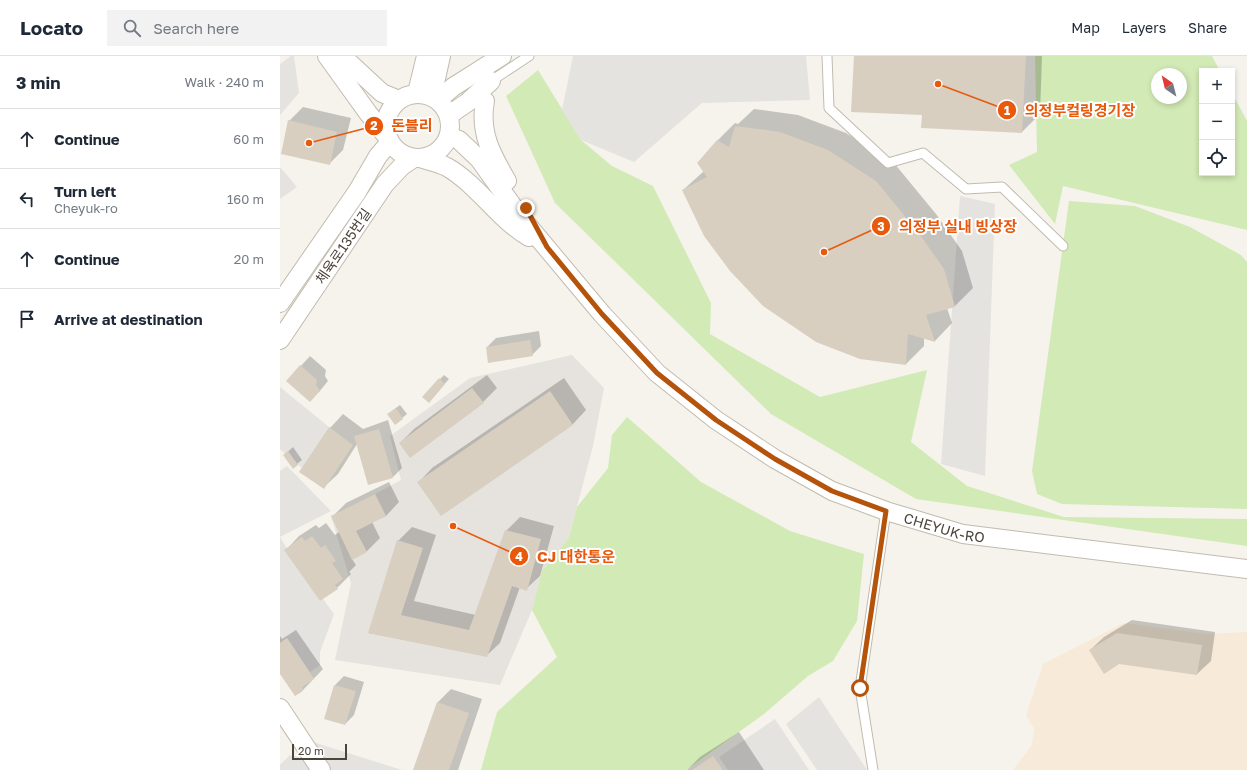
<!DOCTYPE html>
<meta charset="utf-8">
<style>
:root{--surface:#fff;--page:#f2f2f3;--text:#1f2937;--muted:#747a83;--line:#e0e1e3}
body{margin:0;font-family:"Golos Text","Noto Sans KR",sans-serif;background:var(--page);color:var(--text)}
.controls{position:absolute;right:12px;top:12px;display:grid;overflow:hidden;border-radius:0px;box-shadow:0 2px 6px #0003}
.controls button{width:36px;height:36px;display:grid;place-items:center;padding:0;border:0;border-bottom:1px solid var(--line);background:var(--surface);color:var(--text);font:20px sans-serif}
.compass{position:absolute;left:871px;top:12px;width:36px;height:36px;border-radius:50%;background:var(--surface);box-shadow:0 2px 6px #0003;rotate:325deg}
.scale{position:absolute;left:12px;bottom:10px;width:55px;box-sizing:border-box;padding-left:4px;border:2px solid #4b4439;border-top:0;font-size:11px;line-height:14px;white-space:nowrap;color:#4b4439;-webkit-text-stroke:3px #fff;paint-order:stroke}
.stop{position:absolute;width:12px;height:12px;margin:-9px;border:3px solid #b45309;border-radius:50%;background:#fff}
.stop.end{background:#b45309;border-color:#fff;box-shadow:0 1px 4px #0008}
.list{margin:0;padding:0;list-style:none}
h2{display:flex;justify-content:space-between;align-items:center;height:52px;margin:0;padding:0 16px;font-size:17px}
h2 small{font-size:13px;font-weight:400;color:var(--muted)}
.list li{display:grid;grid-template-columns:26px 1fr auto;gap:12px;align-items:center;box-sizing:border-box;height:60px;padding:0 16px;border-top:1px solid var(--line)}
.list b{display:block;font-size:15px;white-space:nowrap}
.list p{margin:0;font-size:13px;white-space:nowrap;color:var(--muted)}
.list em{font-size:13px;font-style:normal;color:var(--muted)}
.icon{flex:none;width:22px;height:22px;fill:none;stroke:currentColor;stroke-width:2;stroke-linecap:round;stroke-linejoin:round}
.map{position:relative;flex:none;width:967px;height:714px;overflow:hidden}
header{display:flex;align-items:center;gap:24px;box-sizing:border-box;height:56px;padding:0 20px;background:var(--surface);border-bottom:1px solid var(--line)}
header strong{font-size:19px}
nav{display:flex;gap:22px;margin-inline-start:auto;font-size:14px}
.search{width:280px;height:36px;background:var(--page);display:flex;align-items:center;gap:10px;box-sizing:border-box;padding:0 14px;border-radius:0px;color:var(--muted);font-size:15px}
main{display:flex}
aside{flex:1;background:var(--surface)}
.map>svg:first-child{display:block}
</style>
<header>
<strong>Locato</strong>
<div class="search"><svg class="icon" aria-label="search" viewBox="0 0 24 24"><circle cx="10" cy="10" r="6"/><path d="M15 15l6 6"/></svg>Search here</div>
<nav><a>Map</a><a>Layers</a><a>Share</a></nav>
</header>
<main>
<aside>
<h2>3 min<small>Walk · 240 m</small></h2>
<ul class="list">
<li><svg class="icon" aria-label="ahead" viewBox="0 0 24 24"><path d="M12 20V5M6 11l6-6 6 6"/></svg><div><b>Continue</b></div><em>60 m</em></li>
<li><svg class="icon" aria-label="left" viewBox="0 0 24 24"><path d="M17 20v-9H6M10 6l-5 5 5 5"/></svg><div><b>Turn left</b><p>Cheyuk-ro</p></div><em>160 m</em></li>
<li><svg class="icon" aria-label="ahead" viewBox="0 0 24 24"><path d="M12 20V5M6 11l6-6 6 6"/></svg><div><b>Continue</b></div><em>20 m</em></li>
<li><svg class="icon" aria-label="arrive" viewBox="0 0 24 24"><path d="M6 21V4h12l-3 4 3 4H6"/></svg><div><b>Arrive at destination</b></div></li>
</ul>
</aside>
<div class="map">
<svg width="967" height="714" viewBox="0 0 967 714">
<rect width="100%" height="100%" fill="#f6f3ec"/>
<path fill="#f7ead8" d="M 844,567 L 927,578 L 967,576 L 967,714 L 733,714 L 752,689 L 754,672 L 746,659 L 763,608 Z"/>
<path fill="#e6e2dd" d="M 292,299 L 324,332 L 313,390 L 289,481 L 262,515 L 252,554 L 220,629 L 55,604 L 71,527 L 51,460 L 95,438 L 121,424 L 110,380 L 190,322 Z"/>
<path fill="#d2eab5" fill-rule="evenodd" d="M 755,0 L 932,0 L 940,15 L 922,15 L 922,117 L 952,117 L 952,37 L 967,65 L 967,174 L 783,130 L 775,168 L 729,109 L 757,96 ZM 877,18 L 901,18 L 901,42 L 877,42 Z
M 258,14 L 301,84 L 332,110 L 373,130 L 431,247 L 430,278 L 540,341 L 647,314 L 631,386 L 687,430 L 784,461 L 967,463 L 967,490 L 636,443 L 491,358 L 275,147 L 226,40 Z
M 789,145 L 855,150 L 910,171 L 961,199 L 967,206 L 967,453 L 782,448 L 757,438 L 752,415 Z
M 347,361 L 421,426 L 510,475 L 584,498 L 577,565 L 553,605 L 528,620 L 484,658 L 406,714 L 201,714 L 217,656 L 277,601 L 252,554 L 262,515 L 289,481 L 297,451 L 328,412 L 332,379 Z"/>
<path fill="#e5e3e0" d="M 11,0 L 14,0 L 19,37 L 0,59 L 0,8 Z
M 293,0 L 526,0 L 530,44 L 422,47 L 354,106 L 301,84 L 282,54 Z
M 0,111 L 17,131 L 0,143 Z
M 680,140 L 715,148 L 705,420 L 661,408 Z
M 0,331 L 49,371 L 22,412 L 1,394 L 0,394 Z
M 7,410 L 51,455 L 0,481 L 40,545 L 43,543 L 54,558 L 40,596 L 40,609 L 30,616 L 7,582 L 0,587 L 0,415 Z
M 539,641 L 587,714 L 537,714 L 506,668 Z
M 495,663 L 529,714 L 448,714 L 439,701 Z
M 33,686 L 122,714 L 51,714 Z
M 10,699 L 24,703 L 31,714 L 0,714 L 0,709 Z"/>
<path fill="#0003" d="M 575,0 L 762,0 L 760,58 L 742,76 Z
M 23,51 L 71,62 L 63,94 L 49,108 L 9,65 Z
M 474,53 L 518,59 L 566,77 L 614,107 L 656,158 L 682,195 L 693,232 L 675,250 L 667,252 L 672,267 L 655,285 L 644,282 L 644,290 L 626,308 L 403,134 L 424,115 L 437,85 L 455,67 L 458,68 Z
M 259,275 L 261,290 L 252,299 L 207,291 L 216,282 Z
M 30,300 L 46,314 L 45,320 L 48,325 L 39,336 L 7,325 Z
M 164,319 L 169,323 L 153,341 L 143,341 Z
M 207,319 L 217,332 L 203,346 L 120,387 L 134,373 Z
M 284,322 L 306,354 L 293,368 L 161,459 L 139,426 L 152,412 Z
M 120,349 L 127,358 L 115,368 L 113,354 Z
M 63,358 L 83,373 L 108,364 L 122,412 L 113,421 L 77,388 L 58,418 L 44,431 L 50,372 Z
M 13,391 L 22,404 L 13,411 L 4,399 Z
M 109,426 L 119,446 L 106,460 L 92,466 L 100,482 L 86,496 L 72,503 L 76,509 L 69,516 L 71,518 L 57,532 L 6,494 L 19,480 L 36,469 L 39,472 L 46,467 L 55,479 L 59,476 L 52,461 L 66,447 Z
M 240,461 L 274,470 L 260,520 L 246,533 L 240,531 L 220,587 L 206,600 L 89,577 L 118,485 L 132,471 L 156,479 L 134,545 L 196,559 L 226,475 Z
M 852,564 L 935,576 L 931,605 L 917,618 L 810,594 L 824,581 Z
M 16,574 L 43,613 L 23,634 L 15,639 L 0,616 L 0,580 L 2,583 Z
M 64,620 L 84,626 L 74,659 L 65,668 L 55,629 Z
M 171,633 L 202,643 L 178,714 L 134,714 L 158,646 Z
M 459,676 L 484,714 L 407,714 L 420,701 Z"/>
<path fill="#d8cfc1" d="M 574,0 L 746,0 L 742,77 L 641,72 L 642,59 L 571,56 Z
M 8,64 L 57,76 L 50,109 L 1,98 Z
M 455,70 L 500,76 L 548,94 L 596,125 L 638,176 L 664,213 L 675,251 L 646,259 L 655,286 L 628,278 L 626,309 L 580,303 L 536,286 L 483,250 L 450,215 L 424,180 L 402,134 L 427,121 L 417,107 L 437,84 L 449,91 Z
M 250,284 L 253,300 L 208,307 L 206,291 Z
M 20,309 L 37,324 L 36,329 L 40,335 L 30,346 L 6,325 Z
M 159,322 L 165,328 L 149,347 L 142,341 Z
M 192,332 L 204,347 L 130,402 L 119,387 Z
M 270,335 L 293,369 L 161,460 L 137,426 Z
M 116,352 L 123,363 L 115,369 L 107,358 Z
M 49,371 L 73,389 L 44,433 L 19,416 Z
M 99,373 L 113,422 L 88,429 L 74,380 Z
M 8,395 L 18,409 L 13,413 L 3,399 Z
M 95,438 L 106,460 L 76,475 L 87,496 L 72,504 L 51,460 Z
M 225,474 L 261,483 L 247,535 L 232,530 L 207,601 L 88,577 L 117,484 L 143,492 L 121,559 L 189,574 Z
M 32,480 L 41,492 L 45,489 L 56,505 L 52,507 L 63,523 L 55,529 L 58,533 L 40,545 L 4,494 L 22,481 L 25,485 Z
M 837,577 L 922,589 L 917,619 L 839,608 L 824,618 L 809,594 Z
M 7,582 L 34,623 L 22,631 L 23,635 L 15,640 L 0,618 L 0,587 Z
M 54,629 L 76,635 L 65,669 L 44,663 Z
M 157,646 L 189,657 L 169,714 L 133,714 Z
M 433,700 L 443,714 L 412,714 Z"/>
<g fill="none" stroke-linecap="round" stroke-linejoin="round">
<defs>
<path id="lane" d="M 547,0 L 549,52 L 608,107 L 643,97 L 686,133 L 722,131 L 783,190
M 210,28 L 211,25 L 249,0
M 593,714 L 580,632 L 606,455"/>
<g id="street">
<path d="M 47,0 L 88,57 L 108,82"/>
<path d="M 62,0 L 102,37 L 119,44"/>
<path d="M 137,37 L 146,0"/>
<circle cx="138" cy="70" r="32"/>
<path d="M 152,40 L 161,0"/>
<path d="M 158,44 L 173,31 L 222,0"/>
<path d="M 205,45 C 199,77 212,99 227,125"/>
<path d="M 169,59 L 188,46 L 211,25"/>
<path id="s1" d="M 169,80 L 179,84 L 199,103 L 240,160 L 322,258 L 377,317 L 436,364 L 495,403 L 552,435 L 606,455 L 683,478 L 967,513"/>
<path d="M 140,102 C 149,105 159,107 167,111 C 198,129 218,163 249,181"/>
<path d="M 0,247 L 77,136 L 98,100 L 110,86"/>
<path d="M 0,284 L 105,128 L 122,110 L 134,102"/>
<path d="M 0,652 L 41,714"/>
</g>
</defs>
<use href="#lane" stroke="#c2bbae" stroke-width="11"/>
<use href="#street" stroke="#c2bbae" stroke-width="20"/>
<use href="#lane" stroke="#fff" stroke-width="9"/>
<use href="#street" stroke="#fff" stroke-width="18"/>
</g>
<g fill="none" stroke-linecap="round" stroke-linejoin="round">
<path stroke="#b45309" stroke-width="5" d="M 246,152 L 267,191 L 322,258 L 377,317 L 436,364 L 495,403 L 552,435 L 606,455 L 580,632"/>
</g>
<g text-anchor="middle" dominant-baseline="central" stroke-width="4" stroke-linejoin="round" paint-order="stroke">
<g font-size="14" fill="#4b4439" stroke="#fff">
<text transform="translate(63 190) rotate(-56)">체육로135번길</text>
<text stroke="none"><textPath href="#s1" startOffset="647">CHEYUK-RO</textPath></text>
</g>
</g>
<path fill="none" stroke="#e8590c" stroke-width="1.5" d="M658 28L727 54M29 87L94 70M544 196L601 170M173 470L239 500"/>
<g fill="#e8590c" stroke="#fff" stroke-width="1.5">
<circle cx="658" cy="28" r="4"/>
<circle cx="29" cy="87" r="4"/>
<circle cx="544" cy="196" r="4"/>
<circle cx="173" cy="470" r="4"/>
<circle cx="727" cy="54" r="10"/>
<circle cx="94" cy="70" r="10"/>
<circle cx="601" cy="170" r="10"/>
<circle cx="239" cy="500" r="10"/>
</g>
<g font-size="12" text-anchor="middle" font-weight="bold" fill="#fff">
<text x="727" y="59">1</text>
<text x="94" y="74">2</text>
<text x="601" y="175">3</text>
<text x="239" y="505">4</text>
</g>
<g font-size="15" text-anchor="middle" font-weight="bold" fill="#e8590c" stroke="#fff" stroke-width="4" stroke-linejoin="round" paint-order="stroke">
<text x="800" y="60">의정부컬링경기장</text>
<text x="132" y="75">돈블리</text>
<text x="678" y="176">의정부 실내 빙상장</text>
<text x="296" y="506">CJ 대한통운</text>
</g>
</svg>
<div class="controls">
<button>+</button>
<button>−</button>
<button><svg class="icon" aria-label="locate" viewBox="0 0 24 24"><circle cx="12" cy="12" r="6"/><path d="M12 2v4M12 18v4M2 12h4M18 12h4"/></svg></button>
</div>
<svg class="compass" viewBox="-18 -18 36 36"><path d="M0-13l5 13h-10z" fill="#e53935"/><path d="M0 13l5-13h-10z" fill="#747a83"/></svg>
<div class="scale">20 m</div>
<div class="stop" style="left:580px;top:632px"></div>
<div class="stop end" style="left:246px;top:152px"></div>
</div>
</main>
